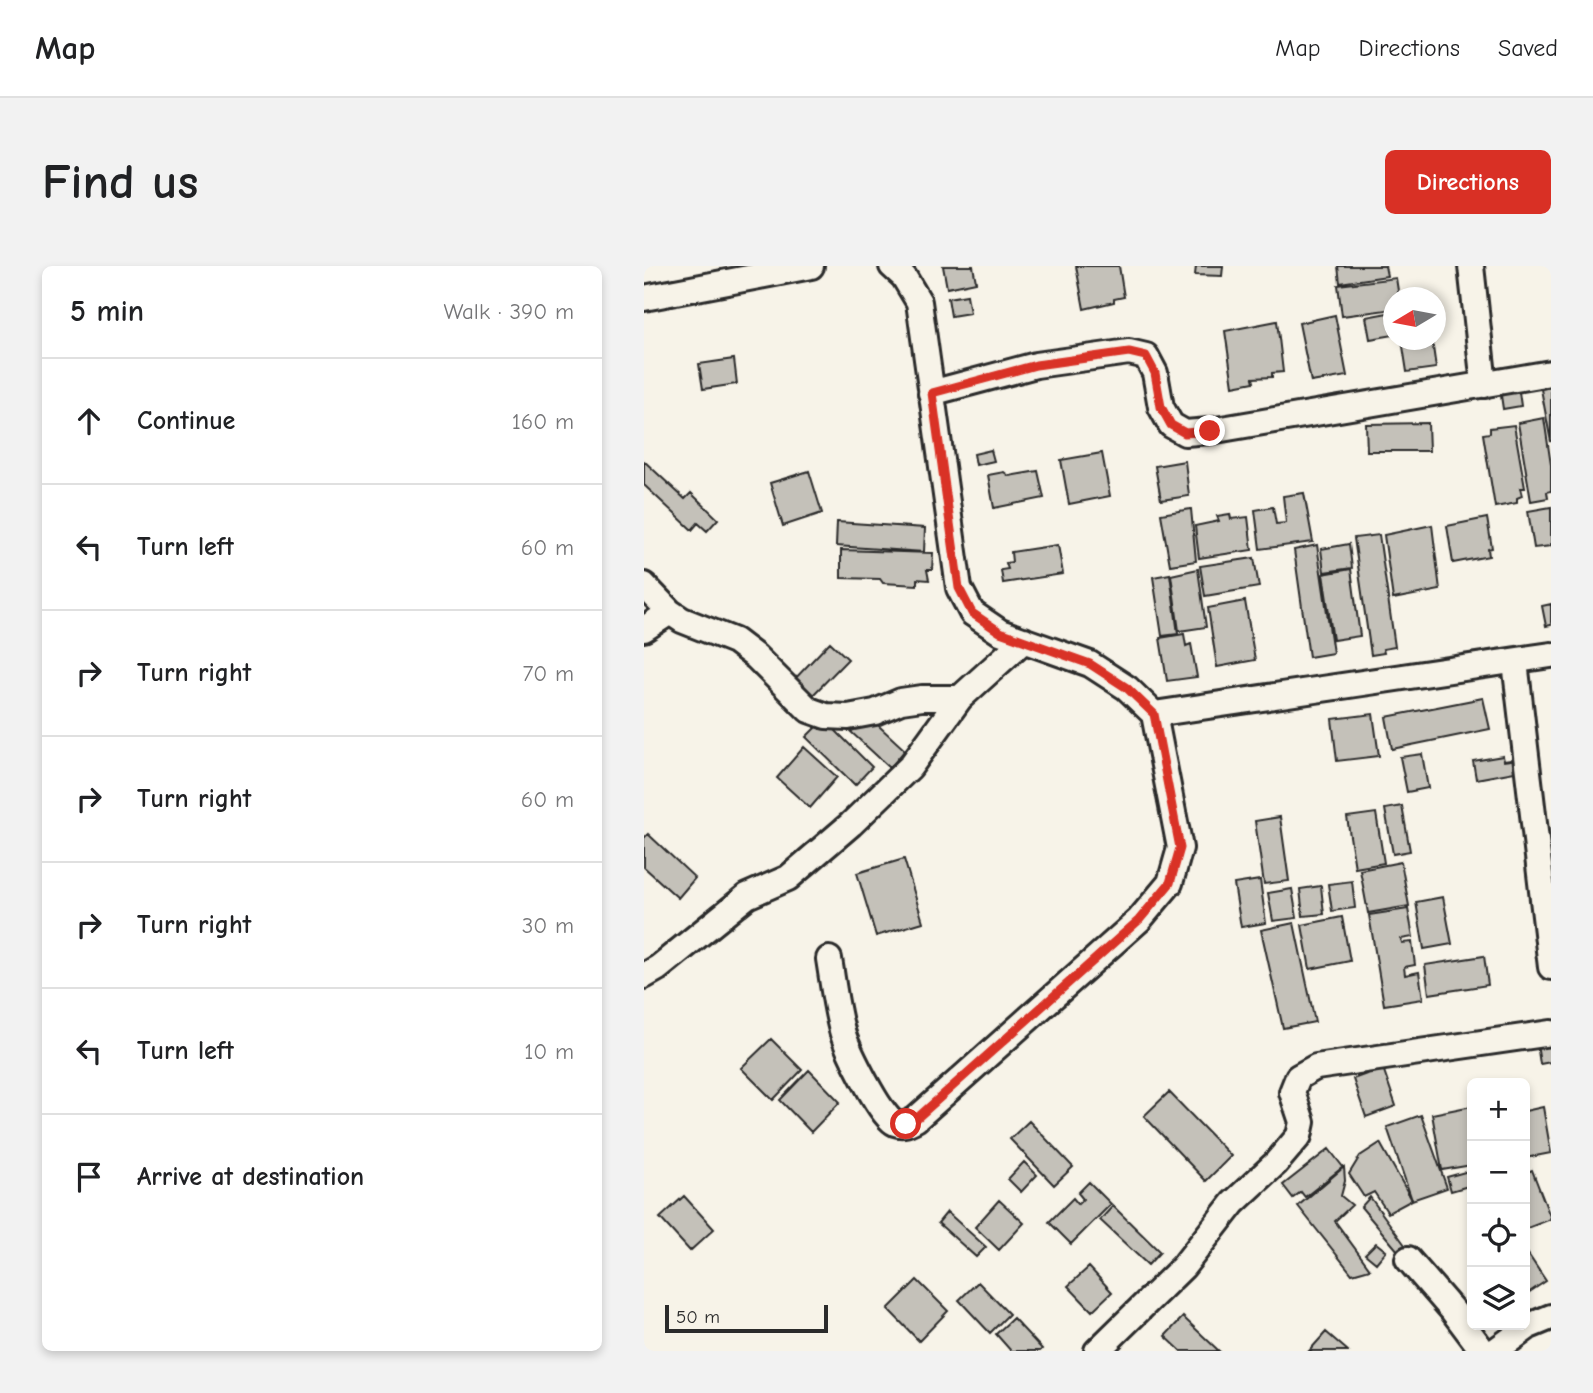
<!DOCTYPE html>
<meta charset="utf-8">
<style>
:root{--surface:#fff;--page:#f2f2f2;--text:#202124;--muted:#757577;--line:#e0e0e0;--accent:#d93025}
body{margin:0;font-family:"Comic Neue",sans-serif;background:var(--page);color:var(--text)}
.controls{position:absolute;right:21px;bottom:21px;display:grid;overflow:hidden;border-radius:10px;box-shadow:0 4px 10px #0003}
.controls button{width:63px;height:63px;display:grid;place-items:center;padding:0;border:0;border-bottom:2px solid var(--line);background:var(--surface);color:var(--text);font:35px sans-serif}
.compass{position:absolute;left:739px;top:21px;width:63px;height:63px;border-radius:50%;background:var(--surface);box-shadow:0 4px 10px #0003;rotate:260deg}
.scale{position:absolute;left:21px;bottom:18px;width:163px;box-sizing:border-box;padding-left:7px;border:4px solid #2b2b2b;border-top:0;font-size:19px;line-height:24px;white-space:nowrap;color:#2b2b2b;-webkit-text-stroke:5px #f7f3e8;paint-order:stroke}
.stop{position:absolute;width:21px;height:21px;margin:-16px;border:5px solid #d93025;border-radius:50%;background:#fff}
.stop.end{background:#d93025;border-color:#fff;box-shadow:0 2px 7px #0008}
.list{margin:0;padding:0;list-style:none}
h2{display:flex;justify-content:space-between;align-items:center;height:91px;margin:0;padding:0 28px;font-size:30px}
h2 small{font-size:23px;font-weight:400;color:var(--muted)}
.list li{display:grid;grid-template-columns:46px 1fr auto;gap:21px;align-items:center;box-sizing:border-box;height:126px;padding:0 28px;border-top:2px solid var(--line)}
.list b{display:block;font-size:26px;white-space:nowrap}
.list em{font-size:23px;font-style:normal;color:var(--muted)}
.icon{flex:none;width:38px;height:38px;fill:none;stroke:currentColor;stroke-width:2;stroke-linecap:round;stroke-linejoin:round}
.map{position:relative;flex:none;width:907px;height:1085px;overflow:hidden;border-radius:10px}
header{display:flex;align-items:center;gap:42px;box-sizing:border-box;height:98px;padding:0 35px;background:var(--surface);border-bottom:2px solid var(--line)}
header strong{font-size:33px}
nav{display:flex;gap:38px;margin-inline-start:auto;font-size:24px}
.intro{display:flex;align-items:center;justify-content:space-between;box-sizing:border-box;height:168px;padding:0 42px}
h1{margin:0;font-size:49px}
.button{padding:18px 32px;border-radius:10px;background:var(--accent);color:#fff;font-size:24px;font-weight:700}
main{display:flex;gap:42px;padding:0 42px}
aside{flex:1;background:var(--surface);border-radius:10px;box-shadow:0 4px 10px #0003}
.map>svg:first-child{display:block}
</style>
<header>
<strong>Map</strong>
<nav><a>Map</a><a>Directions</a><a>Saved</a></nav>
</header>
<div class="intro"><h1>Find us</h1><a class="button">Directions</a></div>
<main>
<aside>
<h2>5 min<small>Walk · 390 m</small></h2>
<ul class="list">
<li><svg class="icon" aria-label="ahead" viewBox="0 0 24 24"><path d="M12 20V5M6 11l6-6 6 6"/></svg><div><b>Continue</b></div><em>160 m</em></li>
<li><svg class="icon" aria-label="left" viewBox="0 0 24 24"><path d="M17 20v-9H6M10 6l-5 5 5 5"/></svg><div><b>Turn left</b></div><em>60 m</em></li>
<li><svg class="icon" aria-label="right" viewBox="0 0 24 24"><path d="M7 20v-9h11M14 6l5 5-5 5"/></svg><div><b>Turn right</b></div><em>70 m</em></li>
<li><svg class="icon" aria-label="right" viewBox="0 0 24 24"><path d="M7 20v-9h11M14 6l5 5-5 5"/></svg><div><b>Turn right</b></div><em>60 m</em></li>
<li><svg class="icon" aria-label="right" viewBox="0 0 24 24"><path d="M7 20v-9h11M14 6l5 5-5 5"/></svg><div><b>Turn right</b></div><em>30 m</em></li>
<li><svg class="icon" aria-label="left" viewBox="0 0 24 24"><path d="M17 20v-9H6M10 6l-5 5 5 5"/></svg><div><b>Turn left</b></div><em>10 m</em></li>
<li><svg class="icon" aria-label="arrive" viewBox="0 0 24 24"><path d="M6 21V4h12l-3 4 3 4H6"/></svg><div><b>Arrive at destination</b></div></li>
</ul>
</aside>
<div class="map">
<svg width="907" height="1085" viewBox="0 0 907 1085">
<rect width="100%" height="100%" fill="#f7f3e8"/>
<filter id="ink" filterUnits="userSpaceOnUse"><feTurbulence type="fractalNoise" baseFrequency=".0143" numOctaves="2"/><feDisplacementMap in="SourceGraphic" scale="14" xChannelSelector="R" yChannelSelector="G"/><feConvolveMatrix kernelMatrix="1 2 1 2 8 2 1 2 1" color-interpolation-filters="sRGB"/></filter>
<g filter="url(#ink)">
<path fill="#c4c1b9" stroke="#2b2b2b" stroke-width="2" d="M 299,0 L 329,0 L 332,16 L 303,22 Z
M 432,0 L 475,0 L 480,31 L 470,33 L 470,36 L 440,43 Z
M 552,0 L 579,0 L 578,10 L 551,9 Z
M 694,0 L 741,0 L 743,10 L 696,17 Z
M 752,12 L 755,31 L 750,32 L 750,43 L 698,50 L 694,19 Z
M 323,29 L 326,47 L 307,50 L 304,32 Z
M 749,46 L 750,69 L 726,73 L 722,51 Z
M 691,49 L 703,110 L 667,116 L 655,57 Z
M 633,55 L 639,106 L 628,107 L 628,111 L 609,112 L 610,116 L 589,120 L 581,65 Z
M 758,74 L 788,74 L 792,102 L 763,106 Z
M 90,93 L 93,118 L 59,123 L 55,98 Z
M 874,119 L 877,140 L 859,143 L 856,123 Z
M 907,121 L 907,176 L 897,123 Z
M 900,152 L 907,199 L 907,225 L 903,226 L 904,232 L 887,235 L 874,157 Z
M 784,157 L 785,185 L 723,185 L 722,158 Z
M 870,159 L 881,222 L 876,222 L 878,230 L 873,232 L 873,237 L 851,241 L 839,168 L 846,167 L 846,162 Z
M 347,184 L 350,195 L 332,199 L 330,188 Z
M 458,187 L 466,230 L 425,238 L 417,194 Z
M 0,195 L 41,233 L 47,227 L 74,253 L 63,265 L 54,257 L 48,264 L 0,219 Z
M 541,195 L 545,230 L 517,234 L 511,200 Z
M 165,205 L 178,247 L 139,260 L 126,217 Z
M 394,205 L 400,232 L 350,242 L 344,209 L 360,206 L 365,210 Z
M 660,227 L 669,276 L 616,283 L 611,244 L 629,241 L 632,258 L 642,257 L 639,230 Z
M 907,241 L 907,280 L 890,282 L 884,245 Z
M 547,243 L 552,295 L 526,299 L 517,248 Z
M 586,248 L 587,253 L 604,251 L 608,284 L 555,292 L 551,260 L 575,255 L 573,250 Z
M 843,252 L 848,282 L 844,283 L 845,290 L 809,297 L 803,260 Z
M 193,256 L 281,262 L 280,286 L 192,280 Z
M 788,259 L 796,324 L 749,333 L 740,269 Z
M 735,269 L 751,381 L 739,383 L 740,387 L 727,389 L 710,272 Z
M 705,278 L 708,302 L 680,306 L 677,283 Z
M 414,279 L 419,308 L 359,317 L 357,304 L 364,303 L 362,297 L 368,296 L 367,286 Z
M 673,279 L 689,387 L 665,391 L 650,284 Z
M 197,284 L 289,287 L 288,304 L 283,304 L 285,314 L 273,313 L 273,319 L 239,317 L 236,313 L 197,312 Z
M 610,292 L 615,321 L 561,330 L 556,300 Z
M 554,303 L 562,361 L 535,365 L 527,309 Z
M 707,303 L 716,370 L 689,374 L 679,308 Z
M 526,308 L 534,368 L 518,370 L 509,311 Z
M 601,335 L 611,394 L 573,401 L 564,342 Z
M 907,338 L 907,359 L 902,360 L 898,340 Z
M 540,368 L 542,380 L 547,378 L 553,411 L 523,415 L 516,372 Z
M 186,376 L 204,393 L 164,434 L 147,417 Z
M 839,432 L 846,463 L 748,483 L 742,451 Z
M 729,448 L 735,490 L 693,495 L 688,453 Z
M 223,449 L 261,484 L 246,502 L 207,466 Z
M 180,453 L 228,501 L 211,519 L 162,471 Z
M 160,481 L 193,511 L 166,542 L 133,512 Z
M 778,488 L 784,522 L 763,526 L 756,491 Z
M 859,490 L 860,495 L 874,493 L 876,505 L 832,513 L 829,495 Z
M 758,540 L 766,585 L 749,588 L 741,543 Z
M 732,547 L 740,597 L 711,602 L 703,551 Z
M 636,551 L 645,615 L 620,618 L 611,555 Z
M 4,568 L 51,612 L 34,632 L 0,601 L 0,572 Z
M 260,593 L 279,656 L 232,670 L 213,607 Z
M 757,596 L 765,640 L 724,647 L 716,604 Z
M 616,614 L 622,657 L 597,661 L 590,618 Z
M 708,615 L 711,642 L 688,645 L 684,618 Z
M 677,620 L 680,648 L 659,650 L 656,623 Z
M 648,623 L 653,652 L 629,655 L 624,627 Z
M 799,631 L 808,678 L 780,683 L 772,636 Z
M 764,643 L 769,671 L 757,673 L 758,677 L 768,676 L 771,699 L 760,701 L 761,709 L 775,706 L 779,733 L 740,739 L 725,649 Z
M 698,651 L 706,695 L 666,703 L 658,659 Z
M 650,657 L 671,756 L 639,762 L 617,664 Z
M 840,690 L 844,719 L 785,728 L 781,699 Z
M 127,773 L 158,804 L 129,834 L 97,802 Z
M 907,776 L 907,796 L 896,798 L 893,778 Z
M 739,802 L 752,840 L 722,851 L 709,813 Z
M 165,804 L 196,836 L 167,866 L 136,834 Z
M 525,826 L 587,890 L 562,915 L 500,850 Z
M 828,840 L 828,899 L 798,904 L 788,848 Z
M 899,841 L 907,887 L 881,892 L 881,845 Z
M 777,849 L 803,922 L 768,934 L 743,861 Z
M 385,855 L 429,901 L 410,919 L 366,873 Z
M 736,877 L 768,934 L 744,947 L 730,926 L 720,931 L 705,908 L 716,890 Z
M 685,883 L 699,901 L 661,931 L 657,926 L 649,932 L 639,919 Z
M 380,896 L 393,909 L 377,926 L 364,913 Z
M 700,901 L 701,915 L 697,930 L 708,939 L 691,955 L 726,1003 L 708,1008 L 654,940 Z
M 828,904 L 828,919 L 807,925 L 803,911 Z
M 888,904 L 907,953 L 881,963 L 881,907 Z
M 445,916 L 467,938 L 427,978 L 405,956 L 429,932 L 434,938 L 439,933 L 434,927 Z
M 40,930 L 70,963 L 46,985 L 16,952 Z
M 726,931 L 761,979 L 754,985 L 717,941 Z
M 355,934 L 380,957 L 355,984 L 331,961 Z
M 469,940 L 516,986 L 504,999 L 456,954 Z
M 303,946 L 342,981 L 332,991 L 294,957 Z
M 732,977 L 742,985 L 732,997 L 721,988 Z
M 884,988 L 902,1015 L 881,1029 L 881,990 Z
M 445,1001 L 468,1026 L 448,1045 L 424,1020 Z
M 273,1014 L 304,1045 L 275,1075 L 244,1043 Z
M 334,1016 L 365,1048 L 346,1067 L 315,1034 Z
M 539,1051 L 575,1085 L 537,1085 L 521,1070 Z
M 369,1052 L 398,1083 L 396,1085 L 367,1085 L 352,1068 Z
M 682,1066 L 704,1085 L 665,1085 Z"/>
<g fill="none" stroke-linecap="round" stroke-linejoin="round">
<defs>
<path id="minor" d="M 827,0 L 840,119
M 0,32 L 167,0
M 287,127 L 392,99 L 485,86 L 502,90 L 511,107 L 517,141 L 527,159 L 541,167 L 566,165 L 907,107
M 0,319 L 26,346 L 38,354 L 91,375 L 112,391 L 165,444 L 182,450 L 204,451 L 231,446 L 257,435 L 278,432 L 316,432
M 0,363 L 26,346
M 871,396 L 907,701
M 510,448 L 907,389
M 185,693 C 189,717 192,744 199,768 C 204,784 237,852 251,857 C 259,860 265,857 272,853 L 495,654 L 526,617 L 536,582 L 510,448 L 483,422 L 446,398 L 356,366 L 328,347 L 315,322 L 275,36 L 260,11 L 248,0
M 0,710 L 14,702 L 103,630 L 144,612 L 207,558 L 266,501 L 316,432 L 380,374
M 764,993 L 809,1045 L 839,1085
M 453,1085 L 539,1001 L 589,937 L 632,897 L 655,870 L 658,856 L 648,826 L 654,811 L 672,801 L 907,767
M 851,1085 L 885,1060 L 907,1051"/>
</defs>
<use href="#minor" stroke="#2b2b2b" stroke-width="30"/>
<use href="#minor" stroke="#f7f3e8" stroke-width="24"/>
</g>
</g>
<g fill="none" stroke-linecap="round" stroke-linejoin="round" filter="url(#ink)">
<path stroke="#d93025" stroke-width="9" d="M 262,858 L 272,853 L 495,654 L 526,617 L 536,582 L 510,448 L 483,422 L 446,398 L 356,366 L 328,347 L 315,322 L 288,127 L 392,99 L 485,86 L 502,90 L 511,107 L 517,141 L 527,159 L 541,167 L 566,165"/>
</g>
</svg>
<div class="controls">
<button>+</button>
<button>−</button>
<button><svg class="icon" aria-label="locate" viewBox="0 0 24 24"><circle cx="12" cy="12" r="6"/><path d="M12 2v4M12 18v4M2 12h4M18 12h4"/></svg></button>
<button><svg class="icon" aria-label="layers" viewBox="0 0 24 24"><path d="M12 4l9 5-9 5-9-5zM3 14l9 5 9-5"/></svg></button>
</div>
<svg class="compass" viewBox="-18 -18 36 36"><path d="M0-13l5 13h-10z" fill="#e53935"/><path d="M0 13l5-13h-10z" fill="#757577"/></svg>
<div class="scale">50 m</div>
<div class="stop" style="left:262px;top:858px"></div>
<div class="stop end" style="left:566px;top:165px"></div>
</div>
</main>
